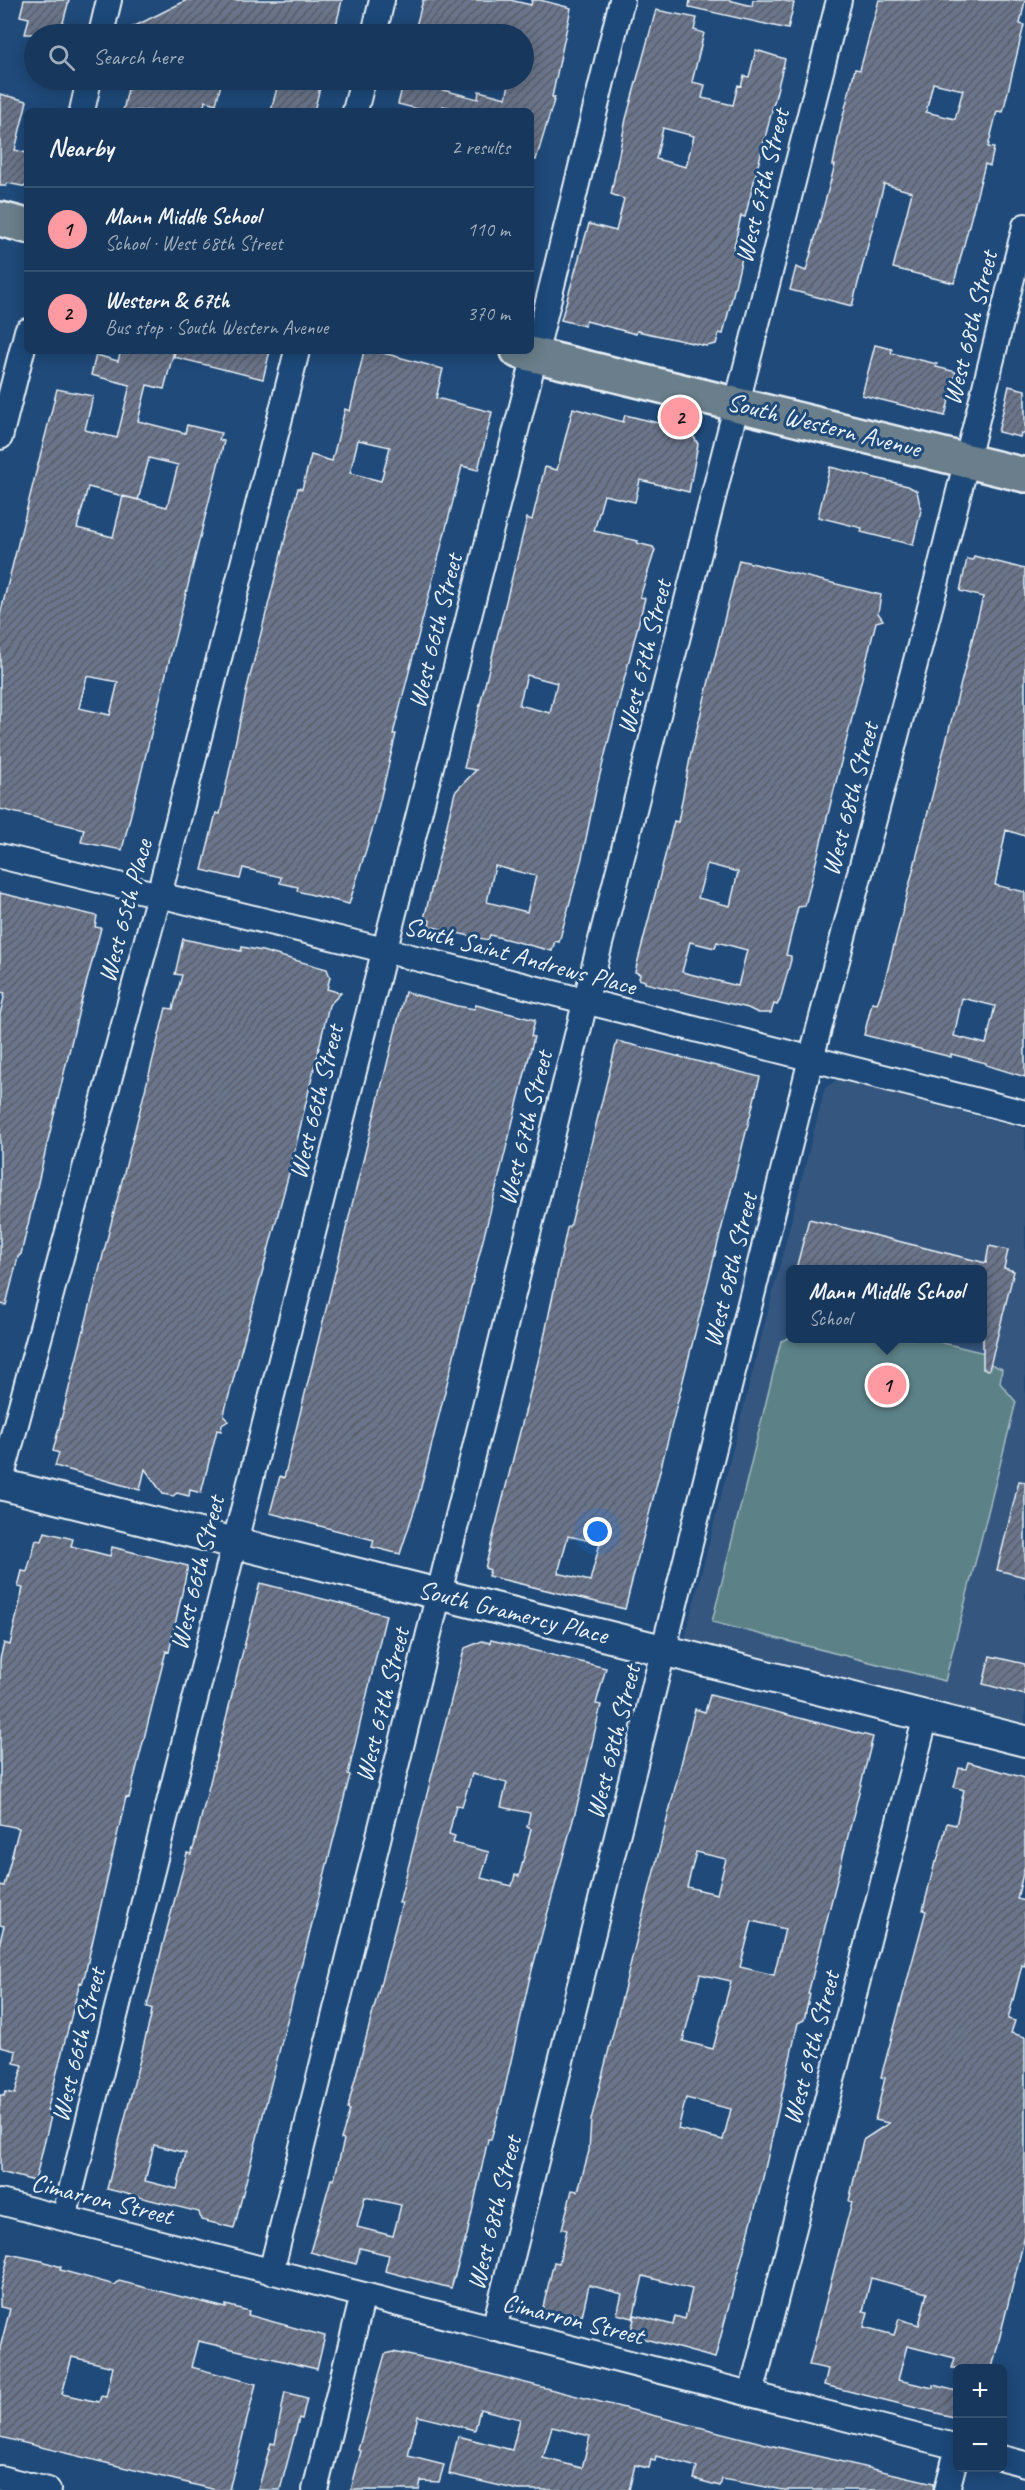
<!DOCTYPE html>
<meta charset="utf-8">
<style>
:root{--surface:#17385c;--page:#244365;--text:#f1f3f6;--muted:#9eacbb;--line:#365272;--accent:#ff9aa2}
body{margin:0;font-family:Caveat,sans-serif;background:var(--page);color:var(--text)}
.controls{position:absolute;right:18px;bottom:18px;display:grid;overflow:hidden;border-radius:9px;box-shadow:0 3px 15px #0003}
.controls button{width:54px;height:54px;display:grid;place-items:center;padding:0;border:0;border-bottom:2px solid var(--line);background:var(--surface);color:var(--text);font:30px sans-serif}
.you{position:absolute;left:598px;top:1532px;width:21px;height:21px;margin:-15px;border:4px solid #fff;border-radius:50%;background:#1a73e8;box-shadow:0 0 0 9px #1a73e833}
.badge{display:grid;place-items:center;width:39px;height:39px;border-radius:50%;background:var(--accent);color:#111;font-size:20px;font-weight:700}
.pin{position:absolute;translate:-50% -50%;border:3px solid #fff;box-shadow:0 2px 6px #0006}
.popup{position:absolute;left:786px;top:1265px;width:201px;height:78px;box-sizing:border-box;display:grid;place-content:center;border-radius:9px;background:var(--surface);filter:drop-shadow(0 2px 4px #0005);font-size:20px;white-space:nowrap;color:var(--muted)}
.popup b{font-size:22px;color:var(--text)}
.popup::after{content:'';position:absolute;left:50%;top:100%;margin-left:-12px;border:12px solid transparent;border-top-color:var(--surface)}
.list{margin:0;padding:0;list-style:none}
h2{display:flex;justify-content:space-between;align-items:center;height:78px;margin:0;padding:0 24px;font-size:26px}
h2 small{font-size:20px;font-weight:400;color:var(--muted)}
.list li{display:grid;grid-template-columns:39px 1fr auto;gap:18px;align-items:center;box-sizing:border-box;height:84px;padding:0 24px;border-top:2px solid var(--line)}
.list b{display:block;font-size:22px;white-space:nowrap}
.list p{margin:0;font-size:20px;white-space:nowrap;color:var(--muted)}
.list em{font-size:20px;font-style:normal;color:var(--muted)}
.icon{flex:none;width:33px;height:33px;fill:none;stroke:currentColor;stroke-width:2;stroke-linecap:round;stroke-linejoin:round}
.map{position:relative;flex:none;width:1025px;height:2490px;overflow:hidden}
.search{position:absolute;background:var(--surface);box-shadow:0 3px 15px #0003;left:24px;top:24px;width:510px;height:66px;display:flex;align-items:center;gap:15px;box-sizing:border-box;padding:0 21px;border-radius:33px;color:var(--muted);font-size:22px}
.panel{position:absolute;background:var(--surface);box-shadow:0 3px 15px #0003;left:24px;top:108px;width:510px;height:246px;border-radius:9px}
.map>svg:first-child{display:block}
</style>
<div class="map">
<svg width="1025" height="2490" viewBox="0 0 1025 2490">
<defs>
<pattern id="building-hatch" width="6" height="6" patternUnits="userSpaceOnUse" patternTransform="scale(1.5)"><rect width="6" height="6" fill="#6b748b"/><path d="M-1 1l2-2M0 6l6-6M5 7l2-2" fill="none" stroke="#585e6a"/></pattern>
</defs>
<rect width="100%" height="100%" fill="#1f4a7a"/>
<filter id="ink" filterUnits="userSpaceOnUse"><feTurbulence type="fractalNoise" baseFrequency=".0167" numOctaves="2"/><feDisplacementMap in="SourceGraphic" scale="12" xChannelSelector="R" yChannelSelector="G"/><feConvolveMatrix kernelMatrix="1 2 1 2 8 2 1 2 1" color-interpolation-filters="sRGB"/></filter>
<g filter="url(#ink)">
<path fill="#36577f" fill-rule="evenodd" d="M 838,1079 L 1025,1129 L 1025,1726 L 684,1641 L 825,1088 ZM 791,1270 L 983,1270 L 983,1338 L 791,1338 Z"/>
<path fill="#5b8288" stroke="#a2bac0" stroke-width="1.5" d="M 791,1337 L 927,1339 L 989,1354 L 988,1363 L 1002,1369 L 1000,1383 L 1016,1402 L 945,1681 L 712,1622 L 781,1341 Z"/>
<path fill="url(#building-hatch)" stroke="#e8f1f8" stroke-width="1.5" fill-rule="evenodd" d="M 24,0 L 69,0 L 60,34 L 25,34 L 29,18 L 20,16 Z
M 187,0 L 342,0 L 334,34 L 119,34 Z
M 423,0 L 510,0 L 531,5 L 532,0 L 540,0 L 571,8 L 552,97 L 555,97 L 536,160 L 531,159 L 531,111 L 464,111 L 443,106 L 442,111 L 426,111 L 398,104 L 404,80 L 478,99 L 479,91 L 506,98 L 510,80 L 524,80 L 524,34 L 414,34 Z
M 690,0 L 729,0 L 752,6 L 753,0 L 781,0 L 794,3 L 788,29 L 689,7 Z
M 879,0 L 1025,0 L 1020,24 L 1024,25 L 1003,112 L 997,111 L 988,147 L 994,148 L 990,166 L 985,164 L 954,283 L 893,268 L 912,192 L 884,184 L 852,306 L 790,290 L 796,267 L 806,271 L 835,165 L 833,165 L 841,124 L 855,69 L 860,70 ZM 933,83 L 963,90 L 955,119 L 926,112 Z
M 656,10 L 697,18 L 694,30 L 704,33 L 692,82 L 705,85 L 702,98 L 733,105 L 738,85 L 741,86 L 744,76 L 749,77 L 756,50 L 785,59 L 745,217 L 741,216 L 733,251 L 743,254 L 723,334 L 719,333 L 716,344 L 706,346 L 637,331 L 636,334 L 586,321 L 585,326 L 561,320 L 589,224 L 616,231 L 624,199 L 611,194 L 626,119 ZM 663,128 L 694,136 L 686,167 L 656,159 Z
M 130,80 L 222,80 L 216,104 L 205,101 L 203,111 L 123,111 Z
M 279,80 L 322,80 L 314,111 L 271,111 Z
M 0,94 L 27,101 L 15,150 L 27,153 L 27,187 L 7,183 L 6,186 L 0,186 Z
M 875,345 L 892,349 L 891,353 L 937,364 L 936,367 L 956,372 L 945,416 L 862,395 Z
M 121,351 L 174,351 L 164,389 L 147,385 L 138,421 L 185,433 L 187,425 L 221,433 L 219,440 L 224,441 L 122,850 L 81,842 L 84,829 L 0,809 L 0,615 L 57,389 L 93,396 L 85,430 L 117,438 L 130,385 L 91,375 L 96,355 L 118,361 ZM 149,458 L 178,465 L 167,507 L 123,496 L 113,537 L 77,528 L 88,487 L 138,500 ZM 87,676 L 118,682 L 110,715 L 79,708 Z
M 175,351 L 270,351 L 263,379 L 174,357 Z
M 364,351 L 376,351 L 443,369 L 436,398 L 492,412 L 478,470 L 462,466 L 393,734 L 396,734 L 375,821 L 349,904 L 297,891 L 298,887 L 280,883 L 281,877 L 243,868 L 240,879 L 202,870 L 216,813 L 220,814 L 248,684 L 298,488 L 302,489 L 311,455 L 332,461 L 345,409 L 350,411 ZM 358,440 L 390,447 L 381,481 L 350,473 Z
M 1009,386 L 1025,390 L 1025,434 L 1021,433 L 1020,437 L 998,432 Z
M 573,408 L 623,422 L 625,415 L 671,426 L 670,429 L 692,434 L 698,444 L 689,492 L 640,480 L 635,502 L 604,495 L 594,531 L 638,541 L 637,543 L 653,547 L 655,550 L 640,597 L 645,598 L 596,790 L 582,858 L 559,942 L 555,941 L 552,951 L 490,935 L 488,940 L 452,932 L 429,926 L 430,920 L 424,919 L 455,792 L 476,770 L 464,768 L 527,518 L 532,520 L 545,467 L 557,470 ZM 527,675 L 557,683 L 550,713 L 519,705 ZM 495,866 L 536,876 L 527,912 L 487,902 Z
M 830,467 L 908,486 L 917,491 L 921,510 L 913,545 L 861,532 L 862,528 L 818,517 Z
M 974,556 L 1025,569 L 1025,836 L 1006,830 L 995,885 L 1025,892 L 1025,1077 L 986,1065 L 986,1063 L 951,1054 L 951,1057 L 864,1035 L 872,1003 L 877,1004 L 884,984 L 983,597 L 960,591 L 967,559 L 973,560 ZM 962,998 L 995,1006 L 986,1044 L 954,1036 Z
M 739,560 L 881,595 L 878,613 L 883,620 L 876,622 L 805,906 L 798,907 L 786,955 L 791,956 L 791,960 L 780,1000 L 777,1005 L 774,1004 L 771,1013 L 758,1013 L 748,1008 L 645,983 L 645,981 L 639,979 L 640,974 L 635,972 L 674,821 L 678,822 L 691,753 ZM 707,864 L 738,872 L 730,906 L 698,898 ZM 690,942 L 715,948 L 717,942 L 747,950 L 738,986 L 682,972 Z
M 0,893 L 97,916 L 95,927 L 101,928 L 79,1010 L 21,1254 L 18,1257 L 6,1305 L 0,1304 L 0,1014 L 5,993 L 0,992 Z
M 183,939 L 241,951 L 242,947 L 262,951 L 327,969 L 330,977 L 327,989 L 341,993 L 329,1005 L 292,1162 L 225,1410 L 224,1416 L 228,1421 L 222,1425 L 221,1431 L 217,1430 L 201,1493 L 190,1490 L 189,1496 L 177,1493 L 173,1496 L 163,1494 L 145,1469 L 140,1490 L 55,1466 L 59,1453 L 53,1451 L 166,1008 L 173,1009 L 182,975 L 175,974 Z
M 405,992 L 457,1006 L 475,1009 L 476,1005 L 535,1020 L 531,1036 L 534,1037 L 418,1499 L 400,1554 L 372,1547 L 374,1540 L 270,1513 L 280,1476 L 284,1478 Z
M 617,1041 L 760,1077 L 625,1609 L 488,1576 L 490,1570 L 485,1568 L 544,1338 L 567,1228 L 571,1224 ZM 568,1536 L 600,1543 L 590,1581 L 558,1573 Z
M 809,1219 L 986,1263 L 989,1246 L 1008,1250 L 1004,1268 L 1014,1271 L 989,1370 L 983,1369 L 983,1269 L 796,1269 Z
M 1019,1481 L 1025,1482 L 1025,1577 L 997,1570 Z
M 45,1532 L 73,1539 L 71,1546 L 110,1556 L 112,1547 L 188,1566 L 169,1652 L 166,1651 L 129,1798 L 126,1797 L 85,1974 L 82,1983 L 80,1982 L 47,2111 L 52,2112 L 35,2181 L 0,2172 L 0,2095 L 4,2096 L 5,2092 L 15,2094 L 23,2065 L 14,2063 L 16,2051 L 0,2047 L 0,1941 L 4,1926 L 0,1925 L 0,1885 L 4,1886 L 19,1828 L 0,1824 L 0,1659 L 4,1643 L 10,1645 L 23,1588 L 18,1587 L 22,1571 L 27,1572 L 36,1540 L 42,1541 Z
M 260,1583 L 386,1615 L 348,1774 L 350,1775 L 234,2228 L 201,2220 L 199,2212 L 107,2189 L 151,2016 L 152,2008 L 147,2007 L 168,1925 L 187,1853 L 191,1854 L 194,1846 ZM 154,2145 L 186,2153 L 177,2189 L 145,2181 Z
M 491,1640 L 606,1668 L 596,1704 L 601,1705 L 582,1787 L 529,1981 L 502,2101 L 491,2139 L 488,2139 L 467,2235 L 451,2288 L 385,2271 L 389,2255 L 360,2248 L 356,2264 L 310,2252 L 331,2179 L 334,2180 L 344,2140 L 341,2139 L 350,2110 L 348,2109 L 350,2098 L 402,1903 L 399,1903 L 463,1654 L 465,1648 L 482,1641 L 490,1643 ZM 472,1774 L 507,1783 L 501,1807 L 530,1813 L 527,1827 L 531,1829 L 522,1865 L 519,1876 L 515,1875 L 512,1886 L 481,1878 L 489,1852 L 453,1843 L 455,1836 L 449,1834 L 456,1805 L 462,1806 ZM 365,2197 L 401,2205 L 393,2236 L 357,2227 Z
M 990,1656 L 1025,1664 L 1025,1695 L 983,1684 Z
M 710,1695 L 873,1737 L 808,1994 L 810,1994 L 804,2020 L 798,2023 L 762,2182 L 715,2358 L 630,2335 L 635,2315 L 673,2325 L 675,2316 L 685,2319 L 692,2289 L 643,2276 L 633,2318 L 617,2314 L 622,2294 L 589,2285 L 582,2316 L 571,2313 L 569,2318 L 542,2311 L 554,2262 L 559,2263 L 567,2230 L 562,2229 L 572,2190 L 578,2191 L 589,2151 L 591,2120 L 695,1709 L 705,1712 ZM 696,1852 L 726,1859 L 717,1894 L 687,1887 ZM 752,1921 L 785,1929 L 774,1975 L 740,1967 ZM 700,1974 L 731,1981 L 713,2049 L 683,2041 ZM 686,2098 L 731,2109 L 723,2140 L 678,2129 Z
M 968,1762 L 1025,1778 L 1025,1865 L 1017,1899 L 1025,1901 L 1025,1966 L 1022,1965 L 1008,2019 L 1015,2021 L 1011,2033 L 1025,2037 L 1025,2236 L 992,2368 L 952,2368 L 955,2358 L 907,2346 L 898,2380 L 933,2388 L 933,2385 L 957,2391 L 957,2418 L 824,2385 L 828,2369 L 809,2365 L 852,2202 L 849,2201 L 863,2140 L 889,2123 L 875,2120 L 885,2078 L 881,2077 L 926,1911 L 923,1910 L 935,1862 L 937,1862 L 947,1823 L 956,1825 L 964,1790 L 954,1787 L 959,1768 L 966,1769 ZM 871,2278 L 927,2293 L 919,2325 L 899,2319 L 894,2335 L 864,2327 L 868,2312 L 863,2311 Z
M 9,2254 L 42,2261 L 61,2267 L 60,2270 L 115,2285 L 119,2281 L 226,2308 L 226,2305 L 249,2311 L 248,2315 L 325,2336 L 317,2369 L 198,2341 L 191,2367 L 256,2384 L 229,2490 L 216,2490 L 0,2437 L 0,2348 L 10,2309 L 0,2307 L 0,2290 ZM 72,2357 L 113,2367 L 106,2397 L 101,2396 L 99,2402 L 62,2394 Z
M 393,2352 L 455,2365 L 778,2447 L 934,2483 L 933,2490 L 783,2490 L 722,2479 L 720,2486 L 694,2479 L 697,2467 L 656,2456 L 655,2461 L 651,2460 L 649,2468 L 635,2465 L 629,2490 L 518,2490 L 449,2474 L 458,2436 L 512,2450 L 520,2419 L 480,2409 L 475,2430 L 418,2416 L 408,2456 L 444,2465 L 439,2482 L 421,2481 L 419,2490 L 351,2490 L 361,2451 L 358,2450 L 385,2354 ZM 552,2427 L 590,2436 L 582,2468 L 543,2458 Z
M 285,2392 L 307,2398 L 302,2419 L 299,2418 L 280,2490 L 258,2490 L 271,2443 L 275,2444 Z"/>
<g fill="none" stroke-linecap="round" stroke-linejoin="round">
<defs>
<path id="minor" d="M 101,34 L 109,0
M 374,34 L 382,0
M 82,111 L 89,80
M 355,111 L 363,80
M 0,437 L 27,331
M 0,856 L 384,950 L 1025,1113
M 0,1483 L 159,895 L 297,351
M 0,2202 L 958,2447 L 947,2490
M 64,2218 L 535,355 L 622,0
M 271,2272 L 585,1003 L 839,0
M 494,2329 L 811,1059 L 934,592 L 1025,226
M 751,2394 L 926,1716
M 1002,2458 L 1025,2464
M 0,2478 L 48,2490
M 315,2490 L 363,2295"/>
<path id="tertiary" d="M 0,1484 L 1025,1741"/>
<path id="primary" d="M 0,219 L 27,226
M 518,351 L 1025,475"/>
</defs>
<use href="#minor" stroke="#e8f1f8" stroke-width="28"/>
<use href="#tertiary" stroke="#e8f1f8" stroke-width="34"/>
<use href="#primary" stroke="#e8f1f8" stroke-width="38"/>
<use href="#minor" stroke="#1f4a7a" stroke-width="24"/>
<use href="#tertiary" stroke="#1f4a7a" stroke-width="30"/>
<use href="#primary" stroke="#6b7e8b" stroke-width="33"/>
</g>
</g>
<g text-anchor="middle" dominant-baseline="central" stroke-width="6" stroke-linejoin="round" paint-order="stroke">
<g font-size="26" fill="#e8f1f8" stroke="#1f4a7a">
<text transform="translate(762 186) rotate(-76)">West 67th Street</text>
<text transform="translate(970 328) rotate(-76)">West 68th Street</text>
<text transform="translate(824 425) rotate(14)">South Western Avenue</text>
<text transform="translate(435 631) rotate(-76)">West 66th Street</text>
<text transform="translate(644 657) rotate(-76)">West 67th Street</text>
<text transform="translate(850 799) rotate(-75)">West 68th Street</text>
<text transform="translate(125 911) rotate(-75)">West 65th Place</text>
<text transform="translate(520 956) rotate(15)">South Saint Andrews Place</text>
<text transform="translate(316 1102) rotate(-76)">West 66th Street</text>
<text transform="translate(525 1128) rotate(-76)">West 67th Street</text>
<text transform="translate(730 1270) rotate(-76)">West 68th Street</text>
<text transform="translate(197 1573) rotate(-76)">West 66th Street</text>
<text transform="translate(513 1612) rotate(14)">South Gramercy Place</text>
<text transform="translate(382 1705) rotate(-76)">West 67th Street</text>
<text transform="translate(613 1742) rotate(-76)">West 68th Street</text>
<text transform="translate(78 2045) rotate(-76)">West 66th Street</text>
<text transform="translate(811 2048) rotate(-75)">West 69th Street</text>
<text transform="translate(102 2199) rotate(14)">Cimarron Street</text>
<text transform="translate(494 2213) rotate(-76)">West 68th Street</text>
<text transform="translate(573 2319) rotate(14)">Cimarron Street</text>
</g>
</g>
</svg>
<div class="controls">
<button>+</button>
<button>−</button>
</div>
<div class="you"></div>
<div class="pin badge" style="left:887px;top:1385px">1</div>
<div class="popup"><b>Mann Middle School</b>School</div>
<div class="pin badge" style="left:680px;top:417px">2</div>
<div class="search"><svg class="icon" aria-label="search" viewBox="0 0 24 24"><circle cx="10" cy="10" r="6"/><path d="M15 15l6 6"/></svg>Search here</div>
<section class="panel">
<h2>Nearby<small>2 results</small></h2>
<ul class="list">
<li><span class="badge">1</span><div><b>Mann Middle School</b><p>School · West 68th Street</p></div><em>110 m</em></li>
<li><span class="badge">2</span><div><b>Western &amp; 67th</b><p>Bus stop · South Western Avenue</p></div><em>370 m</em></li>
</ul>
</section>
</div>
